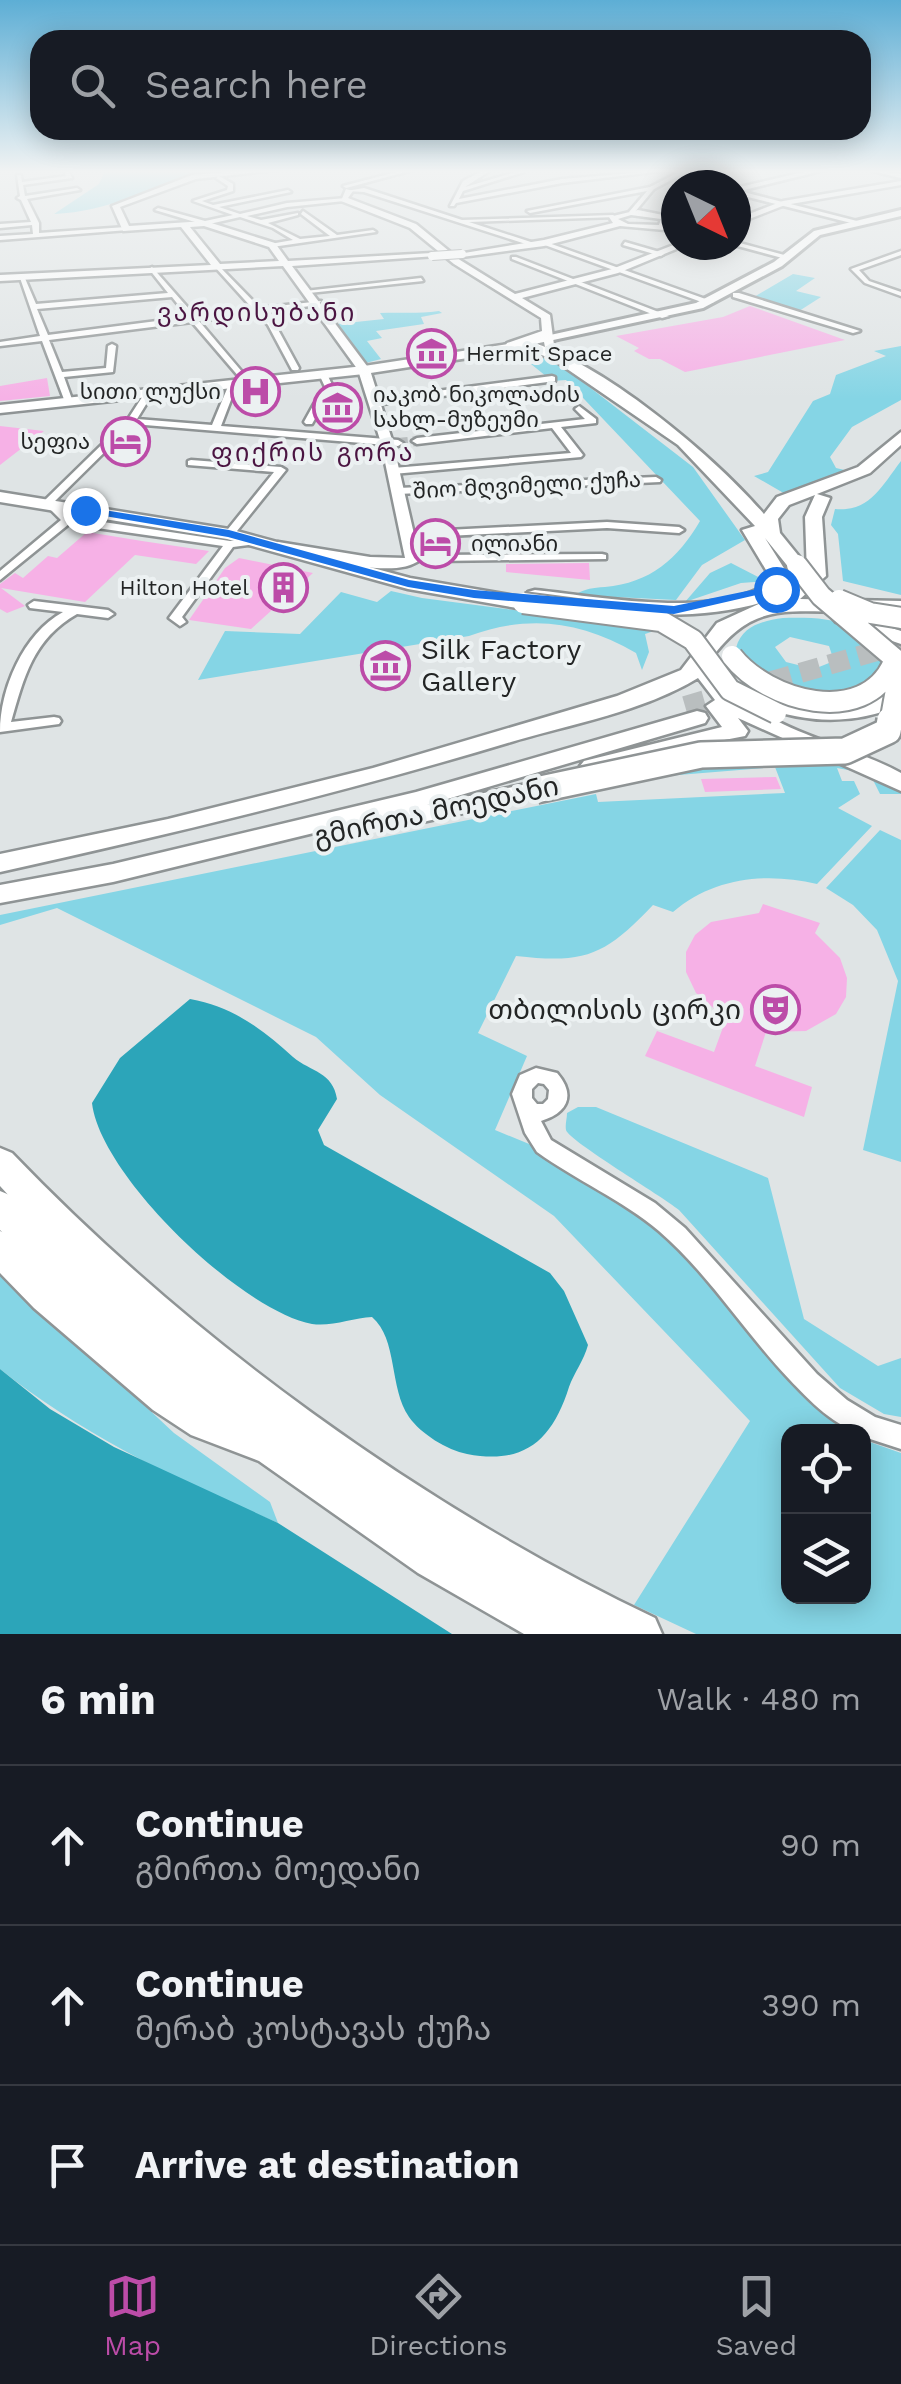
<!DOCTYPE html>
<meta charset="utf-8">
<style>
:root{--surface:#171b24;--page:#242831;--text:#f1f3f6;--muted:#9ea1a6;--line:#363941;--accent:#bc4ca8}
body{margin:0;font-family:"Work Sans","Noto Sans Georgian",sans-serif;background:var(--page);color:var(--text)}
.controls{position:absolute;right:30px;bottom:30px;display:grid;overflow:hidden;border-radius:20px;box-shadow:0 5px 25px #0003}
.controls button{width:90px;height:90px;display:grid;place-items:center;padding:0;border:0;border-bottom:2px solid var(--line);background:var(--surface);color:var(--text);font:50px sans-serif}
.compass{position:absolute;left:661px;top:170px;width:90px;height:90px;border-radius:50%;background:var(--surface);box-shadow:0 5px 25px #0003;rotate:137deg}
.stop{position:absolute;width:30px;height:30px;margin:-22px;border:8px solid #1a73e8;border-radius:50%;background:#fff}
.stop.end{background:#1a73e8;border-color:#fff;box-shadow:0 2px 10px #0008}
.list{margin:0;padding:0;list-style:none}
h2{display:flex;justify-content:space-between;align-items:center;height:130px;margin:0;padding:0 40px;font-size:42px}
h2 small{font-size:32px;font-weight:400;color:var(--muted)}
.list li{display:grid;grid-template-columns:65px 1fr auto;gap:30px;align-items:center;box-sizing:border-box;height:160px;padding:0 40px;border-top:2px solid var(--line)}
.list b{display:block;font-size:38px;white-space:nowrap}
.list p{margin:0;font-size:32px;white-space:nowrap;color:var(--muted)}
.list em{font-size:32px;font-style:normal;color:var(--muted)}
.icon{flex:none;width:55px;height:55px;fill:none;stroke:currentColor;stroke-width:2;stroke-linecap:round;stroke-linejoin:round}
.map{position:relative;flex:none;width:901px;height:1634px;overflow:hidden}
.search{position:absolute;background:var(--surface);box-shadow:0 5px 25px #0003;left:30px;right:30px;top:30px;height:110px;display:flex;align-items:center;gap:25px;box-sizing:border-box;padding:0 35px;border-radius:30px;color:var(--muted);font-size:38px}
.sheet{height:610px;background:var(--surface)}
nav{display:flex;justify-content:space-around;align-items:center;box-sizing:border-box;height:140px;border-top:2px solid var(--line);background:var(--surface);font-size:28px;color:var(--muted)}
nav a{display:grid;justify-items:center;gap:5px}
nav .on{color:var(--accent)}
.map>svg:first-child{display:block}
</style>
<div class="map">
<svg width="901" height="1634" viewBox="0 0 901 1634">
<rect width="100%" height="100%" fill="#dfe4e5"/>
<path fill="#85d5e5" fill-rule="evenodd" d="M 96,170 L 204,170 L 208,173 C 158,185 108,212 54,214 L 99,184 L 104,173 Z
M 793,274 L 815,278 L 796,291 L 821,297 L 796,313 L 754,297 Z
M 439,311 L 442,313 L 421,317 L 424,324 L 376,331 L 382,338 L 367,341 L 381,359 L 362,364 L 337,324 L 384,319 L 380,313 C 400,312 417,314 439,311 Z
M 901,346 L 901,400 L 852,427 L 830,457 L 836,468 L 853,472 L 787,495 L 754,476 L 768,472 L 813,401 L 830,394 L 836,375 L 886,356 L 874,351 Z
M 527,349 L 553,359 L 693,467 L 745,540 L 702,565 L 676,600 L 574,595 C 587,588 592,588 605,587 C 650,583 678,559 700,521 L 566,380 L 552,381 L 531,364 L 543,361 Z
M 901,461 L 901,595 L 843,581 L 838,534 L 831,525 L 835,509 C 870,512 881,487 901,461 Z
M 731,563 L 766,581 L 741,583 L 685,602 L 710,573 Z
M 391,591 L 422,598 L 660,629 L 645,634 L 649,652 L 642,670 L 636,653 C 580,621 530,614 469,636 L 198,680 L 225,631 L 300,634 L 341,592 L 377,602 Z
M 783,618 C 835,617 860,620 887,667 L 848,697 L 772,686 L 736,648 C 742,626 762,621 783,618 ZM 790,637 L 829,646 L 834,661 L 814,669 L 786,662 L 775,647 Z
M 837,757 L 901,788 L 901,794 L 880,794 L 870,774 L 837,768 L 842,781 L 854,781 L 860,794 L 838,808 L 872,826 L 817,884 C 767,872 714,877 673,912 L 653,905 C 605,955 587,964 516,956 L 478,1033 L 527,1056 L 495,1130 L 587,1168 L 672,1237 L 848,1431 L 788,1432 L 788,1596 L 864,1596 L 864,1440 L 901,1453 L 901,1634 L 696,1634 L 634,1605 L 750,1421 L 554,1216 L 380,1095 L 316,1037 L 57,908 L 0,925 L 0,915 L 596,794 L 598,802 L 785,793 L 775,767 L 666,776 L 660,766 Z
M 880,830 L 901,840 L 901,1162 L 863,1150 L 898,981 L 877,930 L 853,905 L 826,888 Z
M 578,1107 L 596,1107 L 768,1178 L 804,1319 L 878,1366 L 901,1358 L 901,1417 L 884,1414 L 840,1388 L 679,1210 C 662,1196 569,1141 566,1130 C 565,1124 567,1119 567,1113 Z
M 0,1270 L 174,1433 L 270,1502 L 278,1523 C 180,1482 84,1436 0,1369 Z"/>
<path fill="#2ca5b9" d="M 190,999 C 233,1007 261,1028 293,1057 C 311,1072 333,1072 337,1099 L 318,1130 L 324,1145 L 550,1273 L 564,1291 L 588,1345 C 584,1360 574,1373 569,1387 C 552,1441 524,1465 467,1454 C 447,1450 421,1434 409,1417 C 389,1388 398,1339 372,1317 C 353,1318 331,1327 312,1324 C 240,1310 100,1175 92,1103 L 120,1058 Z
M 0,1369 L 50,1409 L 114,1447 L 278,1523 L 452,1634 L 0,1634 Z"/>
<path fill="#f6b1e6" d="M 750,306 L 845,340 L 685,372 L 660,359 L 649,359 L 634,351 L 639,348 L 616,336 L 723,317 Z
M 47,378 L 50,396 L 0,401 L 0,386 Z
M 0,426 L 44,431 L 0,465 Z
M 87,532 L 142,541 L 209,551 L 196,564 L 135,555 L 85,602 L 1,588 L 25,606 L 7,613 L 0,609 L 0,584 L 15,573 L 23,578 L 48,556 L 57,558 Z
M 239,558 L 313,573 L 251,629 L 189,620 L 225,568 Z
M 589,563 L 590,580 L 506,572 L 506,564 Z
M 776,777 L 781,789 L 705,792 L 701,779 Z
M 763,904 L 820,923 L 815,933 L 840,958 L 847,978 L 846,997 L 836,1014 L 806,1031 L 766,1032 L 755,1066 L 812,1087 L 804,1117 L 645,1056 L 657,1031 L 714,1052 L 726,1019 L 696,993 L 686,972 L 686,952 L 695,935 L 711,922 L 759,913 Z"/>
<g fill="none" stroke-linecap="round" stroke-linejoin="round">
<path stroke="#b9bebf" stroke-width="10" stroke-dasharray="10 5" stroke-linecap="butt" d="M 398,443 L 417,441"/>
<path stroke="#b9bebf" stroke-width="20" stroke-dasharray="20 10" stroke-linecap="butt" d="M 685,706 L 901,644"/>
<defs>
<path id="minor" d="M 64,170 L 68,170 L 72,178 L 23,185 L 25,196 L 77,188 L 80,190 L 27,199 L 39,223 L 39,233 L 126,227 L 128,230 L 0,240 L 0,236 L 33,234 L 32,225 L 0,228 L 0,224 L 31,222 L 21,200 L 17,198 L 20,196 L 17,175 L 21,175 L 22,182 L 66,176 Z
M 404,170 L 413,170 L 346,188 L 343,186 Z
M 484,170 L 491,170 L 465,187 L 519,171 L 524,172 L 463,191 L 459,199 L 562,179 L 669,170 L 562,183 L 456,203 L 454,206 L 450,206 L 463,181 Z
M 683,170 L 690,170 L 654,189 L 634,213 L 629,212 L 647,191 L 530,213 L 527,211 L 650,187 Z
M 871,170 L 901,174 L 901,178 L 872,171 Z
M 219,176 L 233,184 L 233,191 L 202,201 L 213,205 L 288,190 L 291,192 L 219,207 L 240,214 L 287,203 L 346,198 L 344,201 L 287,207 L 247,216 L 261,220 L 298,213 L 298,215 L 268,223 L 300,239 L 330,236 L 301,214 L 303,211 L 337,235 L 373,230 L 376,232 L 272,247 L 270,244 L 293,240 L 273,228 L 240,217 L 205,225 L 155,210 L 158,208 L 205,221 L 233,215 L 193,201 L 227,190 L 228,186 L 216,178 Z
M 364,188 L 462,220 L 613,215 L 616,217 L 469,222 L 537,244 L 535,247 L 364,192 L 346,191 Z
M 736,190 L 861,222 L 862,223 L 859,225 L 736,194 Z
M 542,242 L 546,242 L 714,302 L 707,304 L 542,244 Z
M 625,242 L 663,253 L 664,254 L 661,256 L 623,245 Z
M 736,242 L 788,256 L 789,257 L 786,259 L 734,245 Z
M 901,251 L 901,255 L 859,270 L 869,281 L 901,292 L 901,296 L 865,283 L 851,269 Z
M 512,257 L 516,257 L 669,316 L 662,318 L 512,259 Z
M 217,264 L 260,308 L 321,301 L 318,305 L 264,312 L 275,324 L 299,368 L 298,370 L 292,370 L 268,325 L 257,313 L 199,321 L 249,380 L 249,384 L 246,385 L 192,322 L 49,340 L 62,372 L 106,368 L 108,346 L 112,344 L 116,346 L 113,372 L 64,377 L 73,402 L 69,405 L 65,402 L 42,341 L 0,346 L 0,342 L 40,336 L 19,275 L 24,276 L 36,304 L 168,293 L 149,269 L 152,267 L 196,317 L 253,309 L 215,267 ZM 172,297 L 188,317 L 48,335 L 37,309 Z
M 421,278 L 423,281 L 309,293 L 305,291 Z
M 733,293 L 739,293 L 860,331 L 853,333 L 733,297 Z
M 323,371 L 327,374 L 340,402 L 321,408 L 312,424 L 306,424 L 304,422 L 314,404 L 331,400 L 319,374 Z
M 552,376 L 555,377 L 555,381 L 375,405 L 371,402 L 375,399 Z
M 233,381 L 237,384 L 221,426 L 398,440 L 403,443 L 398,446 L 133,424 L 54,502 L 70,517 L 230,541 L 260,538 L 265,541 L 264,543 L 233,547 L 182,617 L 186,622 L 180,626 L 169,618 L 223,546 L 69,524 L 0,580 L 0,571 L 61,520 L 48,507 L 43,506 L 43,502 L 128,419 L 146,391 L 153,393 L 137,419 L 212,425 L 229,384 Z
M 579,406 L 596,419 L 596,423 L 561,427 L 583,455 L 581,457 L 393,474 L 388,471 L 393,468 L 571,453 L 552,428 L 417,444 L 412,441 L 417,438 L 585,419 L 575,409 Z
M 191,460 L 281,467 L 286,470 L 233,536 L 229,537 L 224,534 L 274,472 L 188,465 L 188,461 Z
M 656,477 L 661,480 L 660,482 L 398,494 L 393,491 L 398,488 Z
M 607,522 L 679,527 L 684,530 L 679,533 L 607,528 L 408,538 L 403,535 L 408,532 Z
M 602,554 L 606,555 L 606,559 L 434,561 L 428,558 L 434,555 Z
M 34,601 L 108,610 L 114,614 L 108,618 L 77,614 C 33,639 24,677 11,722 L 54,717 L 59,718 L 61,721 L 59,724 L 0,732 C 0,689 23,634 63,612 L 30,608 L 28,605 Z
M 536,1068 L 557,1073 C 576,1095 568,1113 541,1121 L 551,1140 L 655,1203 L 685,1228 L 817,1374 L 847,1400 L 875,1417 L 901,1425 L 901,1449 L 864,1437 L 864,1432 C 839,1432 806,1397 790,1380 C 745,1333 709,1274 659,1231 C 622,1200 576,1180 537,1152 L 525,1133 L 512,1094 L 520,1075 ZM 538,1083 L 544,1084 L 549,1090 L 548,1099 L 543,1104 L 537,1104 L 532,1098 L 532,1089 Z"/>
<path id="tertiary" d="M 249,170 L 277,170 L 196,179 L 120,207 L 129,226 L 205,221 L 275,243 L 288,261 L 432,253 L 436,256 L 292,266 L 370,370 L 393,443 L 420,560 C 391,582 314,554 278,550 L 271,546 L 278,542 L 370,557 L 405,558 L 381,443 L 358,370 L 283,266 L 0,281 L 0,275 L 211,265 L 181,227 L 123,231 L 112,206 L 192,175 ZM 204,226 L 269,247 L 279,261 L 220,264 L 190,227 Z
M 812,170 L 825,170 L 736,192 L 736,188 Z
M 901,181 L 901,185 L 785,205 L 736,224 L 736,219 L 783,201 Z
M 346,189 L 353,191 L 348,198 L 416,224 L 460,260 L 515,294 L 612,269 L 676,244 L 686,245 L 618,273 L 522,298 L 550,315 L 554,345 L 545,347 L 543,337 L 511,348 L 506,345 L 507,343 L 542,331 L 541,318 L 454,264 L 410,228 L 341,201 Z
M 638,210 L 668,216 L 667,225 L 676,225 L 676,231 L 620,226 L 544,246 L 462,257 L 458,254 L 544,240 L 613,223 L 609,217 ZM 631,215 L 661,219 L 659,225 L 628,224 L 618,219 Z"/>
<path id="secondary" d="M 901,210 L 901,216 L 820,235 L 782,266 L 703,308 L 511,349 L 505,345 L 696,303 L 774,262 L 814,231 Z"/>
<path id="primary" d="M 528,341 C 603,363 713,455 764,514 L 777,497 L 858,467 L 901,432 L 901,445 L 870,473 L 817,494 L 830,498 L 822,517 L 826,576 L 800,599 L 901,601 L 901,613 L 843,612 L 901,631 L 901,644 L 836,622 L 833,618 L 843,612 C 782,611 750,605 711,659 C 745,730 838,738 901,773 L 901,791 L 738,718 L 748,731 L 745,736 L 714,742 L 713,751 L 658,757 L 592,773 L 584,771 L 580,766 L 584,761 L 722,727 L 706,706 L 715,700 L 698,678 C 644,711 572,724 511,742 C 342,793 172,834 0,872 L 0,854 L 168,819 L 373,768 L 617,696 L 681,670 L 717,623 L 763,602 C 692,624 604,613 531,601 L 530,607 L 523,609 L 408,589 L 227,539 L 0,502 L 0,492 L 229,529 L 410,578 L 527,598 L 528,592 L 535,590 C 596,596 723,621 772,580 L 742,530 L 755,526 L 678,445 L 554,360 L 527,349 L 364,374 L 0,413 L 0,405 L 364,366 ZM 815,495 L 805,517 L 807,574 L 784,593 L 783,599 L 773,599 L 792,581 L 765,538 L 790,569 L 804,569 L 806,565 L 780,533 L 778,519 L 789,505 Z
M 755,689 C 768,693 779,699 792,703 C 833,713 863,700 901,690 L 901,705 C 850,727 797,723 747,701 L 744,696 L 747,691 Z
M 697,711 L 705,713 L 708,718 L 705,723 L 427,805 L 536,782 L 545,785 L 548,790 L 545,795 L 409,825 L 400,823 L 396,817 L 400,812 L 113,882 L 0,903 L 0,885 L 113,864 L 416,792 Z
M 0,1191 L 12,1196 L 109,1284 L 265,1414 L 271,1428 L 265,1442 L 251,1448 L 237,1442 L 83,1310 L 0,1230 Z"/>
<path id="trunk" d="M 0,1148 L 12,1153 C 192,1340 420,1506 655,1618 L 662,1634 L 524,1634 L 418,1573 L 259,1461 L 191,1435 L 153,1410 L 34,1308 L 0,1273 L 0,1231 L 13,1236 L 60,1282 L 181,1382 L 217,1405 L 261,1422 L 106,1291 L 11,1198 L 0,1186 Z"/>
</defs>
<use href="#minor" stroke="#8f9495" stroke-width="5"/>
<use href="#tertiary" stroke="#8f9495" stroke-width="5"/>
<use href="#secondary" stroke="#8f9495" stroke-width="6"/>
<use href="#primary" stroke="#8f9495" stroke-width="5"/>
<use href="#trunk" stroke="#8f9495" stroke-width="5"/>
<use href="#minor" fill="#fff" fill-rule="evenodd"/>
<use href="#tertiary" fill="#fff" fill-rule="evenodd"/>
<use href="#secondary" fill="#fff" fill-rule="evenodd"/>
<use href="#primary" fill="#fff" fill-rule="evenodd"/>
<use href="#trunk" fill="#fff" fill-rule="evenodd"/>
<defs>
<path id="tertiary-bridge" d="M 432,256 L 462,254"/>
<path id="primary-bridge-far1" d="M 797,565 L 821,596 L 894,658 L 899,673 L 890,723
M 839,600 L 870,613 L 901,618
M 523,603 L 661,621 L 693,640 L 730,690 L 776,713
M 732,656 C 767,701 864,728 893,664"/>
<path id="primary-bridge" d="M 536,790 L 701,755 L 845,751 L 888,731 L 890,720"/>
</defs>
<use href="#tertiary-bridge" stroke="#8f9495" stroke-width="10" stroke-linecap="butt"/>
<use href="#primary-bridge-far1" stroke="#8f9495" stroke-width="24" stroke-linecap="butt"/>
<use href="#primary-bridge" stroke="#8f9495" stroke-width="30" stroke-linecap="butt"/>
<use href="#tertiary-bridge" stroke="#fff" stroke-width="8"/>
<use href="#primary-bridge-far1" stroke="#fff" stroke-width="20"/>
<use href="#primary-bridge" stroke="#fff" stroke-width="25"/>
</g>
<linearGradient id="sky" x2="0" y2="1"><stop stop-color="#5daed5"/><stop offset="0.43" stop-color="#f1f3f3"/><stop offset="1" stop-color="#f1f3f3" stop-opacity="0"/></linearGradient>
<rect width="901" height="399" fill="url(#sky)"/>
<path fill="#1a73e8" d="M 85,507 L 229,530 L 409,580 L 474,590 L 674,606 L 776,585 L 783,589 L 674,614 L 474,598 L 408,587 L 228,537 L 81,512 Z"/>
<defs>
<symbol id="museum-ring" viewBox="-11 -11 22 22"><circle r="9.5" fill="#ecf1f2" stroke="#bc4ca8" stroke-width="1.5"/><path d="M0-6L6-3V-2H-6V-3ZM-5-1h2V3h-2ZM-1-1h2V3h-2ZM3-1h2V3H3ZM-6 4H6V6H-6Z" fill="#bc4ca8"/></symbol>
<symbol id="hospital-ring" viewBox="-11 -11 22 22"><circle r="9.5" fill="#ecf1f2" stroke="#bc4ca8" stroke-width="1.5"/><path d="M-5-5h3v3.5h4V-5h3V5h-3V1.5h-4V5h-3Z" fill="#bc4ca8"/></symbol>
<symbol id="hotel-ring" viewBox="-11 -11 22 22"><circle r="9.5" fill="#ecf1f2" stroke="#bc4ca8" stroke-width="1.5"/><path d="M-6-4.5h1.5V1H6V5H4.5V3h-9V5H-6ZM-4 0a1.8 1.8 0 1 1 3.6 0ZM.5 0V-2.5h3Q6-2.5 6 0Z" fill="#bc4ca8"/></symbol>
<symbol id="building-ring" viewBox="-11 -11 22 22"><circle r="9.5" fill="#ecf1f2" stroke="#bc4ca8" stroke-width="1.5"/><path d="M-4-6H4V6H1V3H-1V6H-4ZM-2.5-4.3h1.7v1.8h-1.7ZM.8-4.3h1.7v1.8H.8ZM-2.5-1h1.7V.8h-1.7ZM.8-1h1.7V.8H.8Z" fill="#bc4ca8"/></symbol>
<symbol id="theatre-ring" viewBox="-11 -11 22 22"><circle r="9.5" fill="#ecf1f2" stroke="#bc4ca8" stroke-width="1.5"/><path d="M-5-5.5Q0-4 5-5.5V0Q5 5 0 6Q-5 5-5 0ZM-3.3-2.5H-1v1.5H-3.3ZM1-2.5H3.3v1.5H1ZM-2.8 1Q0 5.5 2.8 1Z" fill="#bc4ca8"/></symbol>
</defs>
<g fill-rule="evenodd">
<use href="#museum-ring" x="404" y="326" width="55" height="55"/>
<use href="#hospital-ring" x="228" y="364" width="55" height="55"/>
<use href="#museum-ring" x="310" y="380" width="55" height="55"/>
<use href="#hotel-ring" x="98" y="414" width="55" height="55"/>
<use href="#hotel-ring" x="408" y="516" width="55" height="55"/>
<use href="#building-ring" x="256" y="560" width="55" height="55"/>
<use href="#museum-ring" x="358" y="638" width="55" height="55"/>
<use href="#theatre-ring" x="748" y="982" width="55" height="55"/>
</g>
<g text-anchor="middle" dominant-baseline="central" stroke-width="8" stroke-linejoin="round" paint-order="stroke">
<g font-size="22" fill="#232525" stroke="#ecf1f2" text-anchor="start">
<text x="466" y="353">Hermit Space</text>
<text x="221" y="391" text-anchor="end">სითი ლუქსი</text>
<text x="373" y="394">იაკობ ნიკოლაძის<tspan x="373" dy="25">სახლ-მუზეუმი</tspan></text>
<text x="90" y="441" text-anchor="end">სეფია</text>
<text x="471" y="543">ილიანი</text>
<text x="249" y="587" text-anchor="end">Hilton Hotel</text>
</g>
<g font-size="22" fill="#232525" stroke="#ecf1f2">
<text transform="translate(527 485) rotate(-3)">შიო მღვიმელი ქუჩა</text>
</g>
<g font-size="25" letter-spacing="2.5" fill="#4b1542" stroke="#ecf1f2">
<text x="257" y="312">ვარდისუბანი</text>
<text x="313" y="452">ფიქრის გორა</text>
</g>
<g font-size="28" fill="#232525" stroke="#ecf1f2" text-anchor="start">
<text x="421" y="649">Silk Factory<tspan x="421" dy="32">Gallery</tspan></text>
<text x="741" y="1009" text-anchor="end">თბილისის ცირკი</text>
</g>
<g font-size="28" fill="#232525" stroke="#ecf1f2">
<text transform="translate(436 811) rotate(-12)">გმირთა მოედანი</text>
</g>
</g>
</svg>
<div class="controls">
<button><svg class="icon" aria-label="locate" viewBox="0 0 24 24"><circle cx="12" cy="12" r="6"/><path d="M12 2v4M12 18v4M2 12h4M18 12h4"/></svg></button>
<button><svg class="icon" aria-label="layers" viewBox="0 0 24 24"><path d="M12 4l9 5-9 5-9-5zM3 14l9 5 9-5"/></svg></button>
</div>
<svg class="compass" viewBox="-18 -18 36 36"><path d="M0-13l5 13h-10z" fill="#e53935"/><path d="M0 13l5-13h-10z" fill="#9ea1a6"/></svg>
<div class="stop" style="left:776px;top:589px"></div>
<div class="stop end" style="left:85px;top:510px"></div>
<div class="search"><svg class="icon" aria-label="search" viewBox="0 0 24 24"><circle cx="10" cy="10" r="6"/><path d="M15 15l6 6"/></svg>Search here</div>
</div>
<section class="sheet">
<h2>6 min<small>Walk · 480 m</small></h2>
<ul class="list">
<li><svg class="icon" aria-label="ahead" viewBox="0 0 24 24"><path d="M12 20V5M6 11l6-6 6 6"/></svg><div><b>Continue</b><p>გმირთა მოედანი</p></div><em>90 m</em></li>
<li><svg class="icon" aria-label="ahead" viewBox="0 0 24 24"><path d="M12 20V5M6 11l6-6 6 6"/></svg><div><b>Continue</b><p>მერაბ კოსტავას ქუჩა</p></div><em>390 m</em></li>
<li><svg class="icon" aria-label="arrive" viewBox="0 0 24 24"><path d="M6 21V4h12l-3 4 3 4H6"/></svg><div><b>Arrive at destination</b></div></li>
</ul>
</section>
<nav>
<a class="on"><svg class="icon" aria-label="map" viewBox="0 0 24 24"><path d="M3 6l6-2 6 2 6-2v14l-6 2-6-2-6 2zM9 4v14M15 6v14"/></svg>Map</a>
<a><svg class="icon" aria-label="directions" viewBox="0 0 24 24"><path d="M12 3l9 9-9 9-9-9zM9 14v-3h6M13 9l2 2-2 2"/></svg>Directions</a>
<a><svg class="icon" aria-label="saved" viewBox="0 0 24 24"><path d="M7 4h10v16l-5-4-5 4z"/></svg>Saved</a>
</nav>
